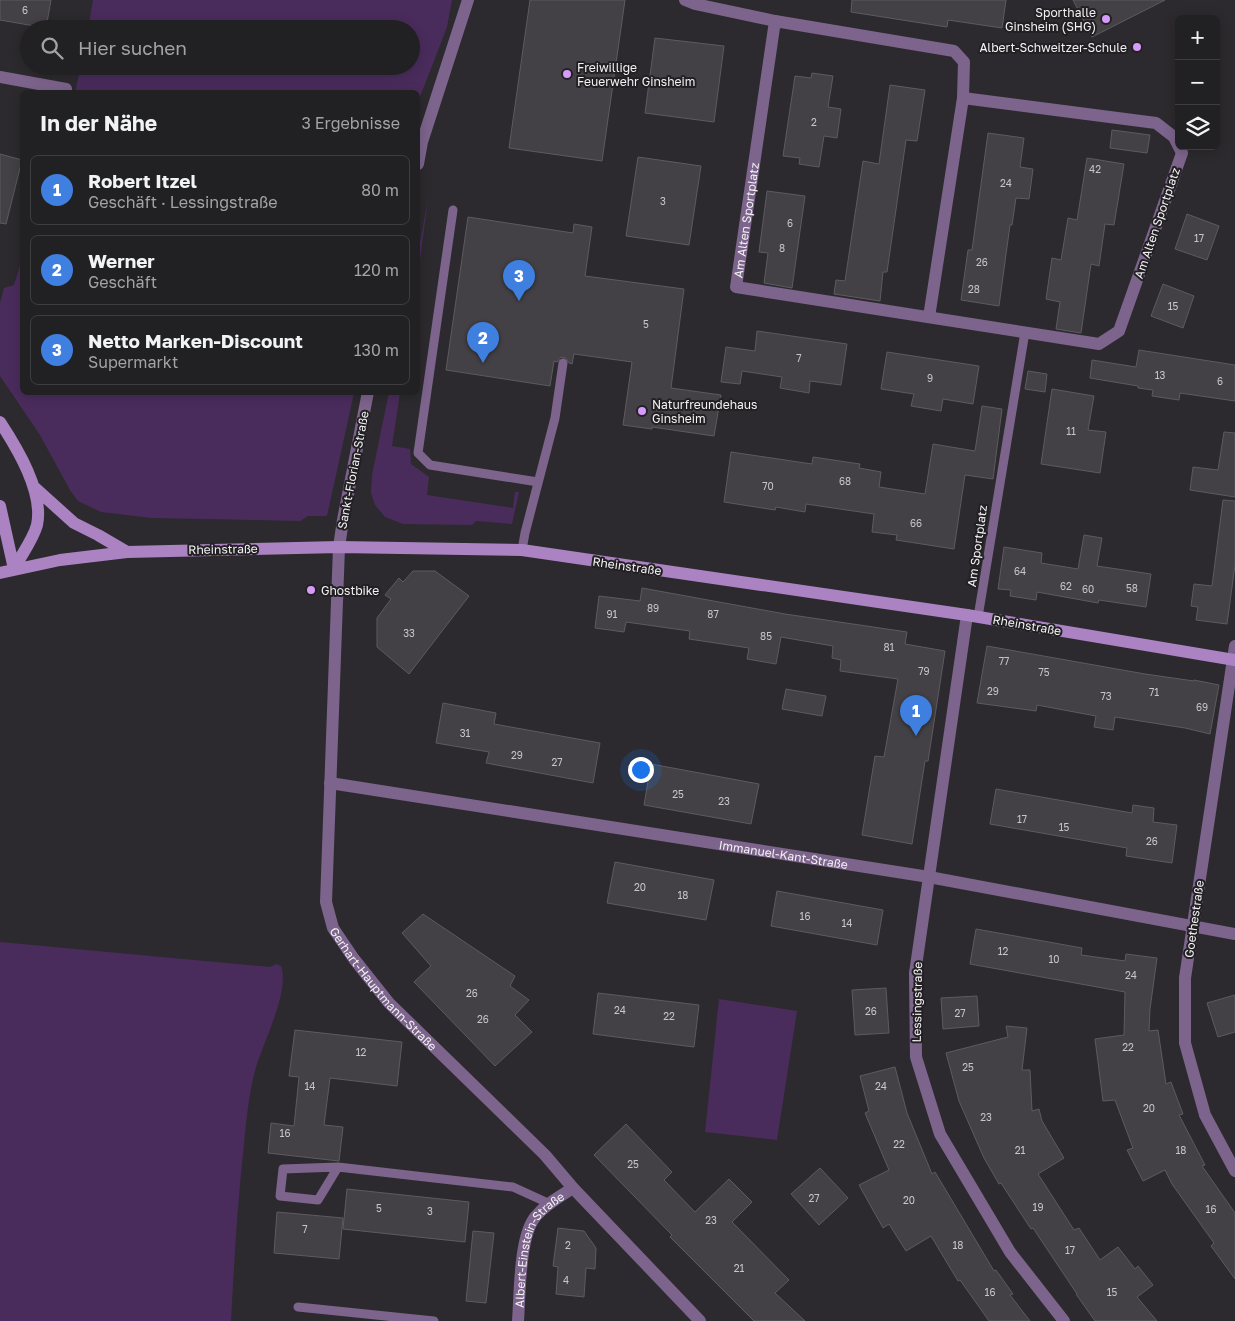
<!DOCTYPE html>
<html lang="de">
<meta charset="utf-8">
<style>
:root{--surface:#212022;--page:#29282a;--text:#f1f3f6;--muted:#a2a3a5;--line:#3e3e40;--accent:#8bbbb9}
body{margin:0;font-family:"Golos Text",sans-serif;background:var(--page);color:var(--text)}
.controls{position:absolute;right:15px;top:15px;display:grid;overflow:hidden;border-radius:8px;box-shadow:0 2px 12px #0003}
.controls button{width:45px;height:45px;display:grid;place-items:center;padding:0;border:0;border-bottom:1px solid var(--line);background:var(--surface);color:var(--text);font:25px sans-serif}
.you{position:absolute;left:640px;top:769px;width:18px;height:18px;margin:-12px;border:4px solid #fff;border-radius:50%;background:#1a73e8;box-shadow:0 0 0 8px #1a73e833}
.badge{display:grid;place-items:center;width:32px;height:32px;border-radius:50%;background:var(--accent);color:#fff;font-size:16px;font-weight:700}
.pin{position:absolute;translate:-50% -41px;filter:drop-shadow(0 1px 2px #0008)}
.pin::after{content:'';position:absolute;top:26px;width:18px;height:15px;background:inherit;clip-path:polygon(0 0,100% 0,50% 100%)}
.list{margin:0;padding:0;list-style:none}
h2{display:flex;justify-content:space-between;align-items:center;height:65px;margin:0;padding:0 20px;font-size:21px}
h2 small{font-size:16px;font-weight:400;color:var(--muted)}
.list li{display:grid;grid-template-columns:32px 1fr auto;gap:15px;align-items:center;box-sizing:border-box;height:70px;margin:0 10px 10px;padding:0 10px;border:1px solid var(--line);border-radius:8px}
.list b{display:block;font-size:19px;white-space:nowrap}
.list p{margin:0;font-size:16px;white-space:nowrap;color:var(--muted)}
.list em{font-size:16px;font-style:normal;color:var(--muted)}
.icon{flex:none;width:28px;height:28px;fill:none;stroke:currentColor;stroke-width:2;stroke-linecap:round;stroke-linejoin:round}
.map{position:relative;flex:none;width:1235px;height:1321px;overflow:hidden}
.search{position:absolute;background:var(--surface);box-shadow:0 2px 12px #0003;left:20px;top:20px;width:400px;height:55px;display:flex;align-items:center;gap:12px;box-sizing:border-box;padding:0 18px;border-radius:28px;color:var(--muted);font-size:19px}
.panel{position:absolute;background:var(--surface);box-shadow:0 2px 12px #0003;left:20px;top:90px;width:400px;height:305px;border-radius:8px}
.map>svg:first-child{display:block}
</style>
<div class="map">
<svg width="1235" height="1321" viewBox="0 0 1235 1321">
<rect width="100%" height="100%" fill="#2c2a2e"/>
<path fill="#4a2c5c" d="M 93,0 L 452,0 L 447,27 L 418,102 L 418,92 L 75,92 L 81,66 L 411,66 L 411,29 L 88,29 Z
M 428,199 L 418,275 L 418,253 Z
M 22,259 L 22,392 L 354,393 L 327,516 L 308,516 L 300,521 L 152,518 L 101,512 L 78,501 L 70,490 L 40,435 L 0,376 L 0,303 L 4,288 L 14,285 Z
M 389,392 L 400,393 L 392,446 L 410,449 L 411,464 L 429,477 L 427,495 L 513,508 L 515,492 L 519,492 L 512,524 L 476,521 L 472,525 L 403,524 L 385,517 L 375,505 L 371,493 L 372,475 Z
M 0,942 L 270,967 L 276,964 L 281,966 C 290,990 264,1041 256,1067 C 248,1095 246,1125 243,1154 C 237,1209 234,1265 231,1321 L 0,1321 Z
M 719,999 L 797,1011 L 777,1140 L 705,1132 Z"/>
<path fill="#434145" stroke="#5d5b5f" d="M 0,0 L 51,0 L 46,28 L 0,20 Z
M 530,0 L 625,0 L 602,161 L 509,148 Z
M 852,0 L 1006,0 L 1002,28 L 948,20 L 947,27 L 851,12 Z
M 1073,0 L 1165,0 L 1092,37 Z
M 655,38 L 724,46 L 714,122 L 645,113 Z
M 812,73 L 833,76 L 828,107 L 841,109 L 837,138 L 824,136 L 819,167 L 799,164 L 800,158 L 783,156 L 795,76 L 811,78 Z
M 890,85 L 925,90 L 917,141 L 906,140 L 887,272 L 883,272 L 880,301 L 834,294 L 836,280 L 845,281 L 863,161 L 879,164 Z
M 1112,130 L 1150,135 L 1147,153 L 1110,148 Z
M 988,133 L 1024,138 L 1020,167 L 1033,169 L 1029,199 L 1016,198 L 1012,225 L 1010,225 L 999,306 L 961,300 L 968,250 L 972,250 Z
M 0,154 L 22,160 L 6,224 L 0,223 Z
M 638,157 L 701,166 L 689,245 L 626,236 Z
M 1087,158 L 1124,164 L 1114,225 L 1105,224 L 1099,266 L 1091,264 L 1081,333 L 1056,329 L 1060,302 L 1046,299 L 1052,258 L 1061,260 L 1068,218 L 1077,220 Z
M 767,191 L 805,196 L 792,288 L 764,283 L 768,253 L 759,252 Z
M 1187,214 L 1219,226 L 1207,260 L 1175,249 Z
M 468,217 L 573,233 L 574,224 L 592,227 L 585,276 L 684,289 L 671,388 L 721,395 L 714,436 L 652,427 L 652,429 L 623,425 L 632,362 L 574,354 L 572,364 L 569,363 L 566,358 L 561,357 L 557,362 L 554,361 L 550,386 L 446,370 Z
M 1163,284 L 1194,296 L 1183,328 L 1151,316 Z
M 757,331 L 847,344 L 841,385 L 810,381 L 809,393 L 780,388 L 782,377 L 742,371 L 740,384 L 721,382 L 726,347 L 755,351 Z
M 1139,350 L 1235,365 L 1235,401 L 1180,393 L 1179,400 L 1152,396 L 1153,390 L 1138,388 L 1138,386 L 1090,378 L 1092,360 L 1136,367 Z
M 887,352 L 979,366 L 973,404 L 943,399 L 941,411 L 911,406 L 914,394 L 881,389 Z
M 1028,371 L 1047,374 L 1045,392 L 1025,389 Z
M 1052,389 L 1094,396 L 1088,430 L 1106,432 L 1100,473 L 1041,464 Z
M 982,406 L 1002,409 L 993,479 L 965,475 L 954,549 L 896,540 L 897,535 L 872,532 L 874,514 L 806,504 L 805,512 L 776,507 L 775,510 L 724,502 L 731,452 L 812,464 L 813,457 L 860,464 L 859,468 L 881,472 L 879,487 L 925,494 L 933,444 L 975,451 Z
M 1224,432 L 1235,433 L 1235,497 L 1190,490 L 1193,467 L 1218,470 Z
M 1223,500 L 1235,501 L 1235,565 L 1227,624 L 1196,620 L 1198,607 L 1191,606 L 1194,584 L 1212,586 Z
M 1084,535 L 1102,538 L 1097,566 L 1151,574 L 1146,607 L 1099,600 L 1098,603 L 1037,592 L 1036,600 L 1010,596 L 1011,590 L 998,589 L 1004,547 L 1042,553 L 1041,563 L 1078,569 Z
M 413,571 L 435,571 L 469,596 L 409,674 L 377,647 L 377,618 L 391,599 L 385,595 L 399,578 L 403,582 Z
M 642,588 L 785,614 L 907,632 L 905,644 L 945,651 L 928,761 L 925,761 L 912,844 L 862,835 L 875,756 L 884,757 L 898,679 L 840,671 L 841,660 L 832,658 L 833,646 L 781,637 L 776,664 L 747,659 L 749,648 L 689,639 L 690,631 L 626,622 L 624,632 L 595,628 L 599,596 L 640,601 Z
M 987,646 L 1145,674 L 1194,681 L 1194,680 L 1219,685 L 1210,734 L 1185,728 L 1115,717 L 1113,730 L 1094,727 L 1096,716 L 1037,705 L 1036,711 L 977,703 Z
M 786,689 L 826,696 L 822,716 L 782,709 Z
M 443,703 L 496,713 L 494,724 L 600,743 L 593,783 L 486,763 L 489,752 L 436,743 Z
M 651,764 L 759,784 L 751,824 L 644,805 Z
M 996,789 L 1132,813 L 1133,805 L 1154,808 L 1153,822 L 1177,825 L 1172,863 L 1126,856 L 1127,848 L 990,824 Z
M 615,862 L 714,880 L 706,920 L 607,903 Z
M 777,891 L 883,910 L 877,945 L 771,926 Z
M 423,914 L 515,976 L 510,986 L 529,1000 L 515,1015 L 532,1032 L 495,1066 L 414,982 L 431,966 L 402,933 Z
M 976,929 L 1082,948 L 1081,955 L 1125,961 L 1126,954 L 1157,958 L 1150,1009 L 1149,1031 L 1158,1030 L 1166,1084 L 1171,1082 L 1183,1114 L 1179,1115 L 1205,1165 L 1202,1166 L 1235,1213 L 1235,1279 L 1211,1246 L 1214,1243 L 1172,1184 L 1165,1170 L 1143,1181 L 1127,1150 L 1133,1148 L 1115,1100 L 1103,1101 L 1095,1039 L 1124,1035 L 1125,992 L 970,964 Z
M 886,988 L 889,1033 L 855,1035 L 852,990 Z
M 598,993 L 699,1005 L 694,1047 L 593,1034 Z
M 1235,995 L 1235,1032 L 1218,1037 L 1207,1003 Z
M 977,996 L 979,1026 L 943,1029 L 941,998 Z
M 1006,1026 L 1027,1028 L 1022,1070 L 1030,1070 L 1032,1111 L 1039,1109 L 1042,1121 L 1064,1158 L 1038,1174 L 1074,1230 L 1079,1228 L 1100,1260 L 1118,1247 L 1135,1269 L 1138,1266 L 1153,1285 L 1137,1297 L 1157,1321 L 1095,1321 L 1076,1294 L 1077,1294 L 1033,1228 L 1031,1229 L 1001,1183 L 999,1184 L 984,1158 L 959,1101 L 946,1053 L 1008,1037 Z
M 295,1030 L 402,1042 L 397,1086 L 330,1078 L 324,1125 L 343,1127 L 339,1161 L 268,1153 L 271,1123 L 294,1126 L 299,1077 L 289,1076 Z
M 895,1067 L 907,1113 L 932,1174 L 935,1172 L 994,1271 L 996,1270 L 1013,1294 L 1010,1295 L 1030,1321 L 989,1321 L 960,1280 L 958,1281 L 931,1236 L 906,1251 L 889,1224 L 883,1228 L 859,1185 L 889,1170 L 865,1113 L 869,1111 L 860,1076 Z
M 626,1124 L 672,1172 L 664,1180 L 695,1212 L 729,1179 L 752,1202 L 732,1222 L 789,1280 L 775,1293 L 805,1321 L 754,1321 L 670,1237 L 672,1235 L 594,1155 Z
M 820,1168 L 848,1198 L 819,1225 L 791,1194 Z
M 347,1189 L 469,1202 L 465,1242 L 343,1229 Z
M 277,1212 L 343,1218 L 339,1259 L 274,1253 Z
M 558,1228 L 584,1231 L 596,1248 L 595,1269 L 586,1268 L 584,1297 L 556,1294 L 558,1267 L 553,1266 Z
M 473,1231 L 494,1233 L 486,1303 L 466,1301 Z"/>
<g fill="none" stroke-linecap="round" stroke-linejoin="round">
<path stroke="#7d648c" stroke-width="9" d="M 453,210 L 418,453 L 430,465 L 538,482
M 522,550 L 525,533 L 555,418 L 563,363
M 978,617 L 1025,332
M 338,1167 L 283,1169 L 280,1196 L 318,1200 L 338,1167 L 513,1187 L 548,1203
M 298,1307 L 434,1321"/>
<g stroke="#7d648c" stroke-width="12">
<path id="s1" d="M 685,0 L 695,4 L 775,21 L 954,51 L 964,62 L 963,98 L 1156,123 L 1174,137 L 1182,153 L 1119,331 L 1099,344 L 736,287 L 775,21"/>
<path d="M 0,77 L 66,89"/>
<path d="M 418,164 L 422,142 L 468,0"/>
<path d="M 929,317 L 963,98"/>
<path id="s2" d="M 368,392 L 343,520 L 339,547 L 326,902 L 333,928 L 354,959 L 389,1003 L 545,1155 L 573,1188 L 700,1321"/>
<path d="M 967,615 L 915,973 L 916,1057 L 940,1134 L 1010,1252 L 1064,1321"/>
<path d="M 1235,646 L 1185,978 L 1185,1043 L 1205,1115 L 1235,1171"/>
<path id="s3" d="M 330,783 L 929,877 L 1235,934"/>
<path id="s4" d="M 518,1321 C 520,1295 519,1235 536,1216 C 546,1204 559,1197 573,1188"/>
</g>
<path stroke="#ab83c3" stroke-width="12" d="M 0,422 C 17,448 44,492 37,525 C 33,540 21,555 14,569
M 34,487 L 74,523 L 98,535 L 127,552
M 0,506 L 14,569
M 0,573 L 60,560 L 127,552 L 339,547 L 522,550 L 967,615 L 1235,660"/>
</g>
<g fill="#d69bfa" stroke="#232024" stroke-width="2">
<circle cx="1106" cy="19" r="5"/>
<circle cx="1137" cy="47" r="5"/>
<circle cx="567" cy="74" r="5"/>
<circle cx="642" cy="411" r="5"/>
<circle cx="311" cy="590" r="5"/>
</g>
<g text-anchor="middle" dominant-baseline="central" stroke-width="4" stroke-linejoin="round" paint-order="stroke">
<g font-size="10" fill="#c7c6c8">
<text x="25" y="10">6</text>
<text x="814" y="122">2</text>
<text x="1095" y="169">42</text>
<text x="1006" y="183">24</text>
<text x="663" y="201">3</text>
<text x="790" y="223">6</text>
<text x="1199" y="238">17</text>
<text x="782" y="248">8</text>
<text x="982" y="262">26</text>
<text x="974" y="289">28</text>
<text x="1173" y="306">15</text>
<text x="646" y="324">5</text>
<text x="799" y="358">7</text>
<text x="1160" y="375">13</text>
<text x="930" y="378">9</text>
<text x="1220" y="381">6</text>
<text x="1071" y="431">11</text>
<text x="845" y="481">68</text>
<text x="768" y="486">70</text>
<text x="916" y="523">66</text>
<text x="1020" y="571">64</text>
<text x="1066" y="586">62</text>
<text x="1132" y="588">58</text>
<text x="1088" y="589">60</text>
<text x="653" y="608">89</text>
<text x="612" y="614">91</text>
<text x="713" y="614">87</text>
<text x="409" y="633">33</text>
<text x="766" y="636">85</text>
<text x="889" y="647">81</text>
<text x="1004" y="661">77</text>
<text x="924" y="671">79</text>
<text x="1044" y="672">75</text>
<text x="993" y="691">29</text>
<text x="1154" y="692">71</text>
<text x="1106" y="696">73</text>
<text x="1202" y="707">69</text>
<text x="465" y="733">31</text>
<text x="517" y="755">29</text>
<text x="557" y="762">27</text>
<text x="678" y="794">25</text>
<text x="724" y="801">23</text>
<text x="1022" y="819">17</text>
<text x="1064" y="827">15</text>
<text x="1152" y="841">26</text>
<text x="640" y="887">20</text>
<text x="683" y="895">18</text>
<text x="805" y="916">16</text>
<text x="847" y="923">14</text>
<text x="1003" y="951">12</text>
<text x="1054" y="959">10</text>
<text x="1131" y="975">24</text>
<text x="472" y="993">26</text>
<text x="620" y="1010">24</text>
<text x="871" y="1011">26</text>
<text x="960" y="1013">27</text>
<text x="669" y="1016">22</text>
<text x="483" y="1019">26</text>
<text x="1128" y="1047">22</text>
<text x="361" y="1052">12</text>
<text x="968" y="1067">25</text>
<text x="310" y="1086">14</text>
<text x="881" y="1086">24</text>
<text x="1149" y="1108">20</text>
<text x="986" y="1117">23</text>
<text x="285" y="1133">16</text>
<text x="899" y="1144">22</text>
<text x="1020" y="1150">21</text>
<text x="1181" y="1150">18</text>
<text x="633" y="1164">25</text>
<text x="814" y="1198">27</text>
<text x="909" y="1200">20</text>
<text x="1038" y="1207">19</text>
<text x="379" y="1208">5</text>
<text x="1211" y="1209">16</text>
<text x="430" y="1211">3</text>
<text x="711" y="1220">23</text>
<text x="305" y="1229">7</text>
<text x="568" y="1245">2</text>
<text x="958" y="1245">18</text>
<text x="1070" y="1250">17</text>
<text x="739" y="1268">21</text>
<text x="566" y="1280">4</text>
<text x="990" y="1292">16</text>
<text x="1112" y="1292">15</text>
</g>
<g font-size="12" fill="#f3f2f4" stroke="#232024" text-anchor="start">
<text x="1096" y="12" text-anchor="end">Sporthalle<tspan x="1096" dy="14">Ginsheim (SHG)</tspan></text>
<text x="1127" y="47" text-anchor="end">Albert-Schweitzer-Schule</text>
<text x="577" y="67">Freiwillige<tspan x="577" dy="14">Feuerwehr Ginsheim</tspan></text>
<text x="652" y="404">Naturfreundehaus<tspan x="652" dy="14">Ginsheim</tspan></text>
<text x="321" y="590">Ghostbike</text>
</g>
<g font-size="12" fill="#f3f2f4" stroke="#232024">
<text stroke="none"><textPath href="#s1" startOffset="1208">Am Alten Sportplatz</textPath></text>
<text transform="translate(1157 223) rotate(-71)">Am Alten Sportplatz</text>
<text transform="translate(353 470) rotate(-79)">Sankt-Florian-Straße</text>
<text transform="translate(977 546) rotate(-82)">Am Sportplatz</text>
<text transform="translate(223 549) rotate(-1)">Rheinstraße</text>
<text transform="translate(627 566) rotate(8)">Rheinstraße</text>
<text transform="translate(1027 625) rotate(10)">Rheinstraße</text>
<text stroke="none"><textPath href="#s3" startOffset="459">Immanuel-Kant-Straße</textPath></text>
<text transform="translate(1194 919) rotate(-82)">Goethestraße</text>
<text stroke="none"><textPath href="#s2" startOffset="619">Gerhart-Hauptmann-Straße</textPath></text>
<text transform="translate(917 1002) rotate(-89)">Lessingstraße</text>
<text stroke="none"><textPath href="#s4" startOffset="78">Albert-Einstein-Straße</textPath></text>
</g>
</g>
</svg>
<div class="controls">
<button>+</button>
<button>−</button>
<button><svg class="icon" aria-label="layers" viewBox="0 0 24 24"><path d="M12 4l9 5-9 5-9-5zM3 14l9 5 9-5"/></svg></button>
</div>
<div class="you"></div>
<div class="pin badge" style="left:916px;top:736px;background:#3f7fe0">1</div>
<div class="pin badge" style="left:483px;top:363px;background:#3f7fe0">2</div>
<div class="pin badge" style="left:519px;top:301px;background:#3f7fe0">3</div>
<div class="search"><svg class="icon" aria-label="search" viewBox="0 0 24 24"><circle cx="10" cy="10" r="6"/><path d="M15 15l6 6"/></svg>Hier suchen</div>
<section class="panel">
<h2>In der Nähe<small>3 Ergebnisse</small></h2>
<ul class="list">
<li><span class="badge" style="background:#3f7fe0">1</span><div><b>Robert Itzel</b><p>Geschäft · Lessingstraße</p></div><em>80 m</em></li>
<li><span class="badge" style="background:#3f7fe0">2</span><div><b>Werner</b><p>Geschäft</p></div><em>120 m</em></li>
<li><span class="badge" style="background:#3f7fe0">3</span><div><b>Netto Marken-Discount</b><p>Supermarkt</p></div><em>130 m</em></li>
</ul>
</section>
</div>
